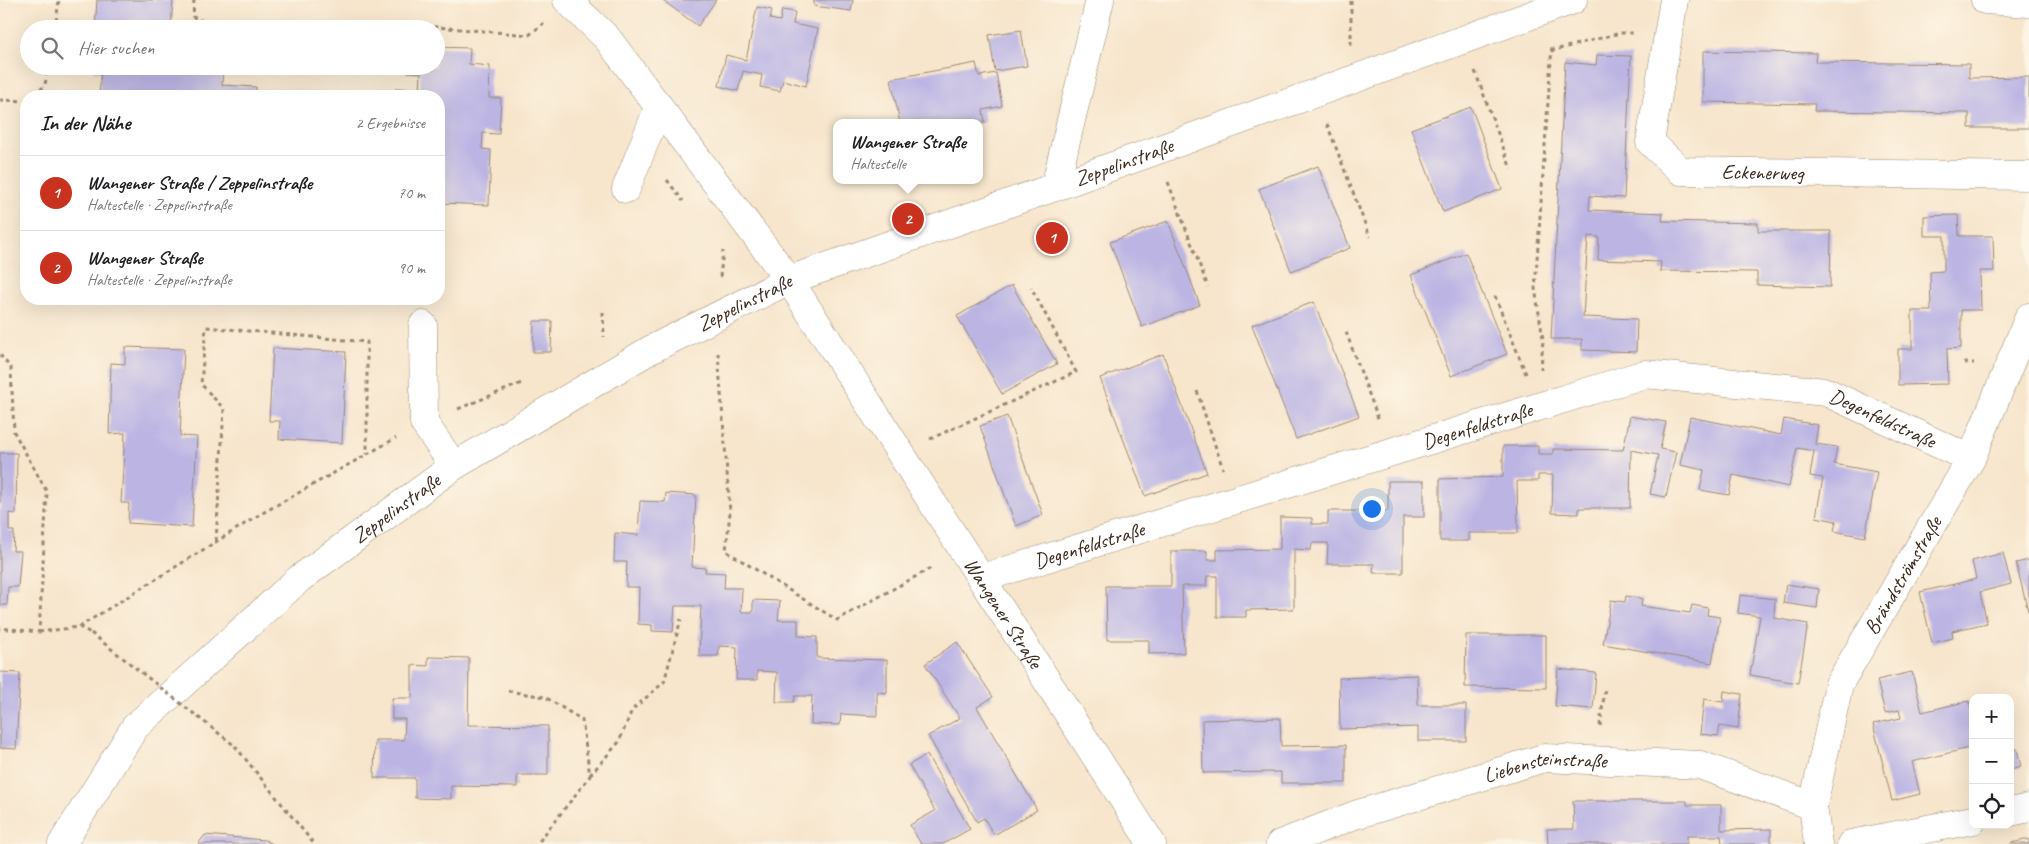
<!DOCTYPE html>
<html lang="de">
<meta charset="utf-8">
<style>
:root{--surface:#fff;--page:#f6f6f6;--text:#202124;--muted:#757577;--line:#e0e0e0;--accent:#c8321e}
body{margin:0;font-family:Caveat,sans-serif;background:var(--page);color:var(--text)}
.controls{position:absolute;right:15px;bottom:15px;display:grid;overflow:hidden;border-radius:10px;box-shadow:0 5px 20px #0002}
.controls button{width:45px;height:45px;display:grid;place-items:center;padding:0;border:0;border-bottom:1px solid var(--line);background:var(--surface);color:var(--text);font:25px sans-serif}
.you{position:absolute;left:1371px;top:508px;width:18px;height:18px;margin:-12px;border:4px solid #fff;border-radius:50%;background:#1a73e8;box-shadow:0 0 0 8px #1a73e833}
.badge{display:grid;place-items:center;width:32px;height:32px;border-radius:50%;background:var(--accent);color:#fff;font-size:16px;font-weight:700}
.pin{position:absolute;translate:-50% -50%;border:2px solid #fff;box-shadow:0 1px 5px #0006}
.popup{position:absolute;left:833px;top:119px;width:150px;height:65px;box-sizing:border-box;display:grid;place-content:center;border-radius:10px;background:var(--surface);filter:drop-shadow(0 1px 4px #0005);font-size:16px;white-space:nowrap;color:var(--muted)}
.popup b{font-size:19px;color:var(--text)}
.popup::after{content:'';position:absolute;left:50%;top:100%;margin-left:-10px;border:10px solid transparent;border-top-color:var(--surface)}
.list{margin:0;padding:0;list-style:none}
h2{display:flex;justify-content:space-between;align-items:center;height:65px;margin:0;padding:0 20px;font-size:21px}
h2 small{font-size:16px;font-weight:400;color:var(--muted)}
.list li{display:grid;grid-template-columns:32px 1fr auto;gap:15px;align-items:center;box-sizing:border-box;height:75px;padding:0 20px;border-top:1px solid var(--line)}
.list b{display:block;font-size:19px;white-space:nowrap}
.list p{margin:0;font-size:16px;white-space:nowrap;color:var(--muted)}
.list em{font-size:16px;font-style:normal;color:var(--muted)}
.icon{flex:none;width:28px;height:28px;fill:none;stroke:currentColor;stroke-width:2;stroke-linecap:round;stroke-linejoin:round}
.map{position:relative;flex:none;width:2029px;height:844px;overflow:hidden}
.search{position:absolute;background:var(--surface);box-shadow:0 5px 20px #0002;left:20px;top:20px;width:425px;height:55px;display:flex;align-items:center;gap:12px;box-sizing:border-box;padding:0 18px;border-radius:28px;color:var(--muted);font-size:19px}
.panel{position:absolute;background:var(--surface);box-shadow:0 5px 20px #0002;left:20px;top:90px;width:425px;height:215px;border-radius:20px}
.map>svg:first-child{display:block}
</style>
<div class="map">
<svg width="2029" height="844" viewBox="0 0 2029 844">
<rect width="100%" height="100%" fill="#fcf5e5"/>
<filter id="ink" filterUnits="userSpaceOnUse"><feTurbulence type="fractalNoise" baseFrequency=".02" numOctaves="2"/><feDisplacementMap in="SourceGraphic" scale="10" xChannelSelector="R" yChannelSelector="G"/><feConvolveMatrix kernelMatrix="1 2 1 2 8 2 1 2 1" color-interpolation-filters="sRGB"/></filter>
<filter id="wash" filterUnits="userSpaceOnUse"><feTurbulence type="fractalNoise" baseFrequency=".0096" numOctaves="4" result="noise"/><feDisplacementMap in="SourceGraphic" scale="20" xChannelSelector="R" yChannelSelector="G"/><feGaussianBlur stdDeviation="1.12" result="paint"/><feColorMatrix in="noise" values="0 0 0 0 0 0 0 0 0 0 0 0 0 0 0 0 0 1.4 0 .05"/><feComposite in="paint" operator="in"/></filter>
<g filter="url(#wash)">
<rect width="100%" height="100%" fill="#f7e5cc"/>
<g id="blocks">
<path fill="#bcb5e4" d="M 97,0 L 173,0 L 171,29 L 95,29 Z
M 662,0 L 716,0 L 698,26 Z
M 814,0 L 853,0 L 851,11 L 814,6 Z
M 757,7 L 772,10 L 770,19 L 780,21 L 782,10 L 795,12 L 793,24 L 818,29 L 806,86 L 783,80 L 780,91 L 760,87 L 762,75 L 743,71 L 738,91 L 719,86 L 726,55 L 746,60 Z
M 1021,30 L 1027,66 L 995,71 L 989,35 Z
M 436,47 L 470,48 L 469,64 L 490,66 L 489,98 L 501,98 L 499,134 L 483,133 L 482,149 L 491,150 L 489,205 L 439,203 L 439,96 L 396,96 L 396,88 L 420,89 L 421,73 L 407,72 L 408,66 L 436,66 Z
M 1703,51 L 1816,53 L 1815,62 L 1969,64 L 1969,78 L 2029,77 L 2029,128 L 1969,128 L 1969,113 L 1814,111 L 1815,104 L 1703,102 Z
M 1597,55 L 1631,56 L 1624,198 L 1590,196 L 1589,210 L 1663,213 L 1662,221 L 1758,223 L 1758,231 L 1831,231 L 1830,287 L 1757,285 L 1757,272 L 1660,271 L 1661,262 L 1598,260 L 1599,237 L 1588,236 L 1583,317 L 1637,319 L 1636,352 L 1582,350 L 1582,339 L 1551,339 L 1565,62 L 1596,65 Z
M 976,63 L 979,76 L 996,73 L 1002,106 L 983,110 L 985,123 L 900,123 L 891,79 Z
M 93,66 L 223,66 L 222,85 L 256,87 L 256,96 L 99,96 L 101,72 L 93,71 Z
M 1471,107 L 1502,189 L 1443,212 L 1411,129 Z
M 1318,166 L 1350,248 L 1291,271 L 1259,189 Z
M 1958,215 L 1959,236 L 1993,236 L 1994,271 L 1980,271 L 1981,310 L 1961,310 L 1961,348 L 1947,349 L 1948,384 L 1898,385 L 1898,349 L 1912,349 L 1912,311 L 1931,311 L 1930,272 L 1944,271 L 1944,236 L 1924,236 L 1924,216 Z
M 1168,221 L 1200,305 L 1142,327 L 1110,242 Z
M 1466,253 L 1507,354 L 1451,376 L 1411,275 Z
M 1012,285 L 1057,364 L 1002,394 L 957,316 Z
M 1314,302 L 1359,416 L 1296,439 L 1252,325 Z
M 534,321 L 552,321 L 551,352 L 533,352 Z
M 125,347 L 184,349 L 180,436 L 197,437 L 192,527 L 128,523 L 129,503 L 121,503 L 125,433 L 109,434 L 111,363 L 125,364 Z
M 273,348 L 346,352 L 342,443 L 279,439 L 280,421 L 269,421 Z
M 1163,354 L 1207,473 L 1145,496 L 1100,378 Z
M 1007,416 L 1043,515 L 1016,526 L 980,426 Z
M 1630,416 L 1666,422 L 1660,449 L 1676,452 L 1666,497 L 1650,494 L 1658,455 L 1631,450 L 1630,508 L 1579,508 L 1579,514 L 1552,513 L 1553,475 L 1538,475 L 1538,481 L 1517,481 L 1518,533 L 1469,533 L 1469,541 L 1440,541 L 1440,479 L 1503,477 L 1503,446 L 1538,446 L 1538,454 L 1553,454 L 1553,449 L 1623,450 Z
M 1690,417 L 1781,435 L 1784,419 L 1818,425 L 1815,444 L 1837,447 L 1834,464 L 1877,472 L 1865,537 L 1834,531 L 1836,521 L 1816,517 L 1823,478 L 1810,476 L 1814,451 L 1797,448 L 1789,487 L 1733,475 L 1729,495 L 1700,490 L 1704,470 L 1680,465 Z
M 0,453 L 17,453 L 16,514 L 9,513 L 9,531 L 14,531 L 13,551 L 21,551 L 18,587 L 8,587 L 7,605 L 0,605 Z
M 1388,481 L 1424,481 L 1424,517 L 1403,517 L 1403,573 L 1373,573 L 1374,564 L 1327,564 L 1328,543 L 1312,543 L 1311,550 L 1294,549 L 1294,609 L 1246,610 L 1246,617 L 1217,617 L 1217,576 L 1207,576 L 1206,586 L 1182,586 L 1184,653 L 1149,654 L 1149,640 L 1107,640 L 1106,586 L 1171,586 L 1171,551 L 1207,551 L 1207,560 L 1217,560 L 1217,550 L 1280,549 L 1280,517 L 1312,518 L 1312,524 L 1328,524 L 1328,511 L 1388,511 Z
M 666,493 L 696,495 L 692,567 L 706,568 L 705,572 L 725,573 L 724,588 L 742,588 L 741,612 L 753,612 L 753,600 L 780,601 L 778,620 L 798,620 L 798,636 L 817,637 L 817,658 L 887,660 L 887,693 L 877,692 L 877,716 L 841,714 L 840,725 L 811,724 L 812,696 L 795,696 L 794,702 L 776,702 L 777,672 L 757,671 L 757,680 L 736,680 L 737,647 L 719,646 L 718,656 L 699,656 L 701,606 L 675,606 L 673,632 L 652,631 L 652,625 L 638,624 L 639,587 L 626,587 L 627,562 L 614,562 L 615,533 L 638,535 L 640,501 L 665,502 Z
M 2003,553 L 2011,584 L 1980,592 L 1987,623 L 1952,631 L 1953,638 L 1932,643 L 1920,592 L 1976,579 L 1972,561 Z
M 2029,560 L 2029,611 L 2028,611 L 2016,563 Z
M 1786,584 L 1819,589 L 1817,608 L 1783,603 Z
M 1740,595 L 1775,599 L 1774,618 L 1808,624 L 1798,683 L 1750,675 L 1760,616 L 1738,613 Z
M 1626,596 L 1642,599 L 1641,606 L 1690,613 L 1692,605 L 1708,608 L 1707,615 L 1720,617 L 1712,663 L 1603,644 L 1611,600 L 1625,602 Z
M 1466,635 L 1546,635 L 1546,688 L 1465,687 Z
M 957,642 L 993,697 L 977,707 L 1037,810 L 994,835 L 984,818 L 977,822 L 928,736 L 960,718 L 925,664 Z
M 428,657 L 469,658 L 468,725 L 548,726 L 548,775 L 517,775 L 517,787 L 451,786 L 451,799 L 415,798 L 415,778 L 374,778 L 375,740 L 404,740 L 405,719 L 392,719 L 392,698 L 412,698 L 412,665 L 428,666 Z
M 1558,669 L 1596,673 L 1593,709 L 1555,706 Z
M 0,672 L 20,673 L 16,749 L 0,748 Z
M 1912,672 L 1922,712 L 1969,701 L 1973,718 L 1973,747 L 1912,762 L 1920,794 L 1892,801 L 1873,724 L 1901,718 L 1899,710 L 1885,713 L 1877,680 Z
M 1417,675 L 1418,705 L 1466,705 L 1466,741 L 1418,741 L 1418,727 L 1340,729 L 1339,678 Z
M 1724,691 L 1742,694 L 1738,729 L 1720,726 L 1718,736 L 1700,734 L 1704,699 L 1723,702 Z
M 1280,718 L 1281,746 L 1346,745 L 1346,783 L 1281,783 L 1281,772 L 1203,773 L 1202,720 Z
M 2017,749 L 2021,767 L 2010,770 L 2010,750 Z
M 927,755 L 970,829 L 943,844 L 921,844 L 910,825 L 935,811 L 909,765 Z
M 1573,801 L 1687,801 L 1687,805 L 1721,805 L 1721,830 L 1771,829 L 1771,844 L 1722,844 L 1721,836 L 1687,836 L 1687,844 L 1548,844 L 1547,829 L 1574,829 Z
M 205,835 L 265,840 L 273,844 L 198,844 Z
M 2029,839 L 2029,844 L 2011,844 L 2011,843 Z"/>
</g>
</g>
<g filter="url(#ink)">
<use href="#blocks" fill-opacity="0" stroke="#998875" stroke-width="1"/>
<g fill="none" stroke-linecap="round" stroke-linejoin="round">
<defs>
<g id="minor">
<path id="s1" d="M 567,0 L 607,38 L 789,280 L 1152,844"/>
<path id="s2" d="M 1674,0 L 1650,142 L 1681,171 L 2029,176"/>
<path d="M 1985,0 L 2029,3"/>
<path d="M 1055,187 L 1100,0"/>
<path d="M 626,189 L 659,106"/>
<path d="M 423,325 L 424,423 L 454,466"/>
<path id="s3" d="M 982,578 L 1645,374 L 1826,392 L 1971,459"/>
<path d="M 2010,812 L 2029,808"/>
<path id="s4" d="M 62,844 L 135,727 L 299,579 L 454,466 L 650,350 L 789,280 L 1055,187 L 1573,0"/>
<path id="s5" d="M 1280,844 L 1355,815 L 1544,758 L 1700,765 L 1813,806"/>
<path id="s6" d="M 1818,844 L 1813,806 L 1839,684 L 1971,459 L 2029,317"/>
<path d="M 1851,844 L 1973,820"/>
</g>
</defs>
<use href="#minor" stroke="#998875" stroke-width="29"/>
<path stroke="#998875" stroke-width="3" stroke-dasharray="4 4" stroke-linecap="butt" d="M 194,0 L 193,17 L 221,29
M 55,29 L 59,0
M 395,29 L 402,24 L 529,35 L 544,23
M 1351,45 L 1351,0
M 1551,51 L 1620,33 L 1633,33
M 313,66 L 329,73 L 339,66
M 1475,71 L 1511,169
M 35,96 L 45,85 L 48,66
M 0,100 L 26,101
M 1327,124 L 1370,237
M 667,180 L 683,201
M 1168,182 L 1208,287
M 720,277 L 723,251
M 1495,296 L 1526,374
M 603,312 L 604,337
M 1346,332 L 1379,421
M 718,353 L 730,512 L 726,551 L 837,620 L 933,567
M 0,355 L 11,368 L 14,432 L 47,492 L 39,632 L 0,628
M 1964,363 L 1974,363
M 1541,370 L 1543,339 L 1535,288 L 1552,45
M 1197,391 L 1223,469
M 458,409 L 524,382
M 930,439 L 1076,372 L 1031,287
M 216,541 L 224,409 L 201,384 L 206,327 L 367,342 L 367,454
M 79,627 L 259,515 L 396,438
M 39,632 L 79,627 L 91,633
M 508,691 L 545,697 L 582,720 L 590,776 L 537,844
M 1600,726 L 1605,688
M 235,746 L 314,844
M 590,775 L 619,742 L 632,710 L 664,682 L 681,619"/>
<use href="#minor" stroke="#fff" stroke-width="28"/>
<path stroke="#998875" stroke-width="3" stroke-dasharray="4 4" stroke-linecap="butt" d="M 91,633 L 235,746"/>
</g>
</g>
<g text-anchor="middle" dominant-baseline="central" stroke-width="4.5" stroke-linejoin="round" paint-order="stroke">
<g font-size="21" fill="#3b2a1e" stroke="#fcf5e5">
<text stroke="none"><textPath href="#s4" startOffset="1289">Zeppelinstraße</textPath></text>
<text stroke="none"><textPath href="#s2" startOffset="268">Eckenerweg</textPath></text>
<text stroke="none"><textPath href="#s4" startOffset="884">Zeppelinstraße</textPath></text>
<text stroke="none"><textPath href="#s3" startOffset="938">Degenfeldstraße</textPath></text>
<text stroke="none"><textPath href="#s3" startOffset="518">Degenfeldstraße</textPath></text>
<text stroke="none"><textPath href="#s4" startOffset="479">Zeppelinstraße</textPath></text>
<text stroke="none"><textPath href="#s3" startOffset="112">Degenfeldstraße</textPath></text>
<text stroke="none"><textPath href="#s6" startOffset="289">Brändströmstraße</textPath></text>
<text stroke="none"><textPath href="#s1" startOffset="754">Wangener Straße</textPath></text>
<text stroke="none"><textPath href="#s5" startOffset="278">Liebensteinstraße</textPath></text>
</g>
</g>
</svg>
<div class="controls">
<button>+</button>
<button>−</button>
<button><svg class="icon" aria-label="locate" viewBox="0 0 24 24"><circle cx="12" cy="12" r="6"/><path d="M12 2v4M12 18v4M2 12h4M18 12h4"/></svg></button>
</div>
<div class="you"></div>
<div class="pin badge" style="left:1052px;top:238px">1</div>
<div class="pin badge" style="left:908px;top:219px">2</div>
<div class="popup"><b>Wangener Straße</b>Haltestelle</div>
<div class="search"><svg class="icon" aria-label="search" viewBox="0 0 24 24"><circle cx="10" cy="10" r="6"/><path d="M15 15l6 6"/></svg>Hier suchen</div>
<section class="panel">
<h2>In der Nähe<small>2 Ergebnisse</small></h2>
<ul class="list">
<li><span class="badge">1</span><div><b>Wangener Straße / Zeppelinstraße</b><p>Haltestelle · Zeppelinstraße</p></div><em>70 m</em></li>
<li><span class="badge">2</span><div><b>Wangener Straße</b><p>Haltestelle · Zeppelinstraße</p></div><em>90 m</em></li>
</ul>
</section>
</div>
